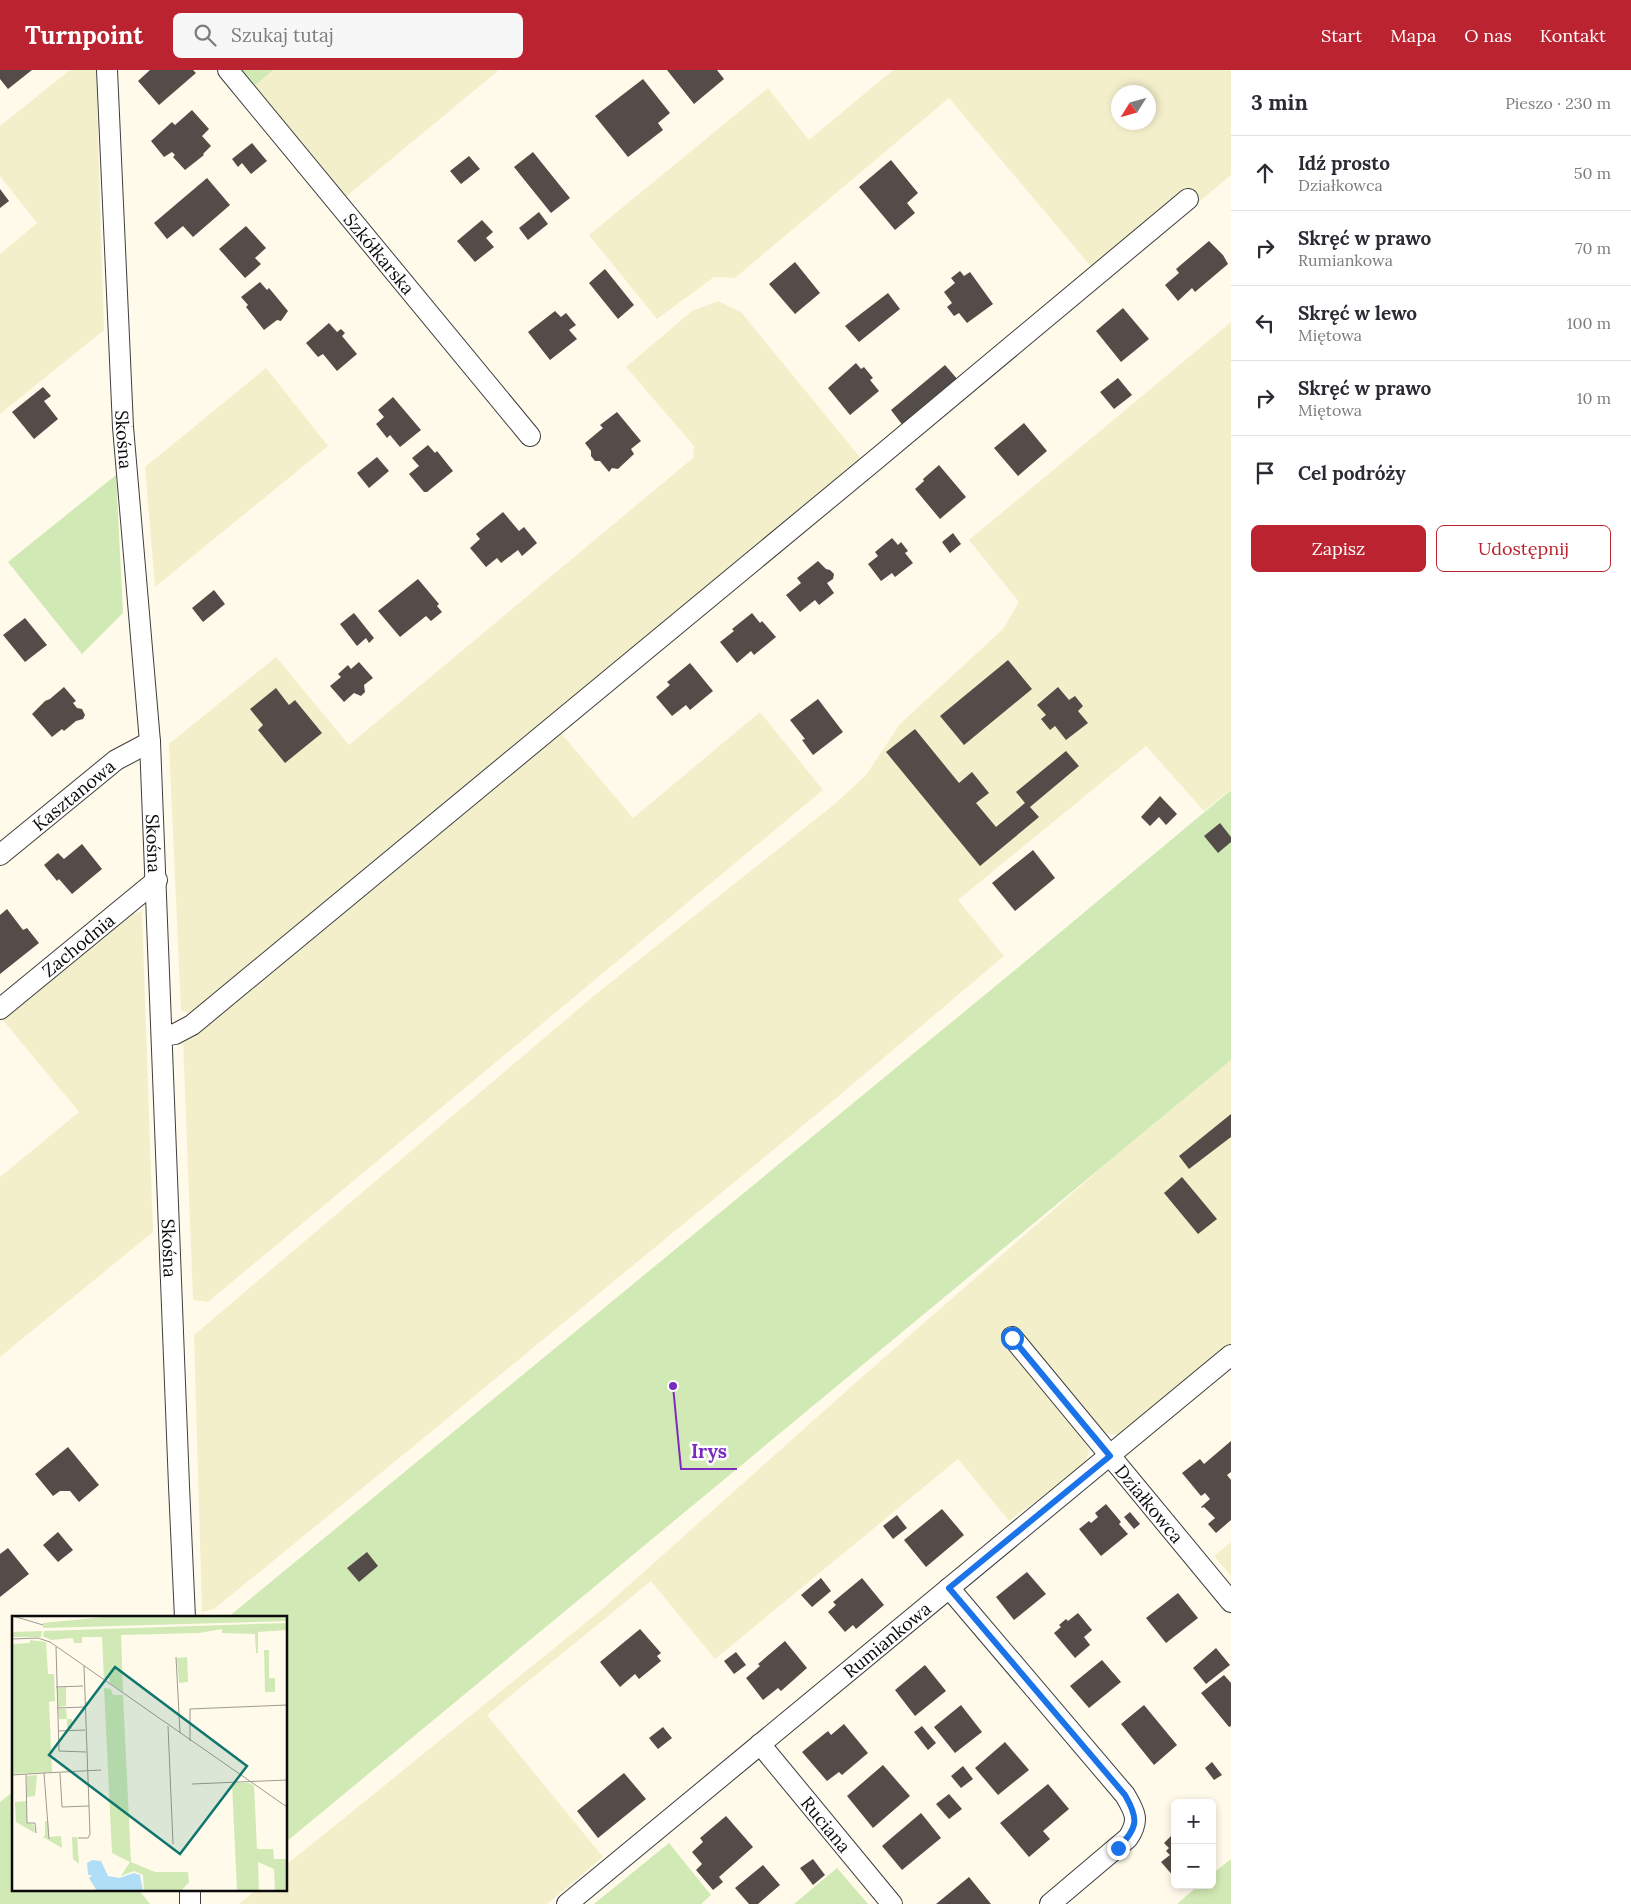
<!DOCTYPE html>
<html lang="pl">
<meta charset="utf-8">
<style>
:root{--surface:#fff;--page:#f7f7f7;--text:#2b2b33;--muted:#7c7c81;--line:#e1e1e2;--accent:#bc2330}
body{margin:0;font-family:Lora,serif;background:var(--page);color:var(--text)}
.controls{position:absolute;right:15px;bottom:15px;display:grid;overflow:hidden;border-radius:8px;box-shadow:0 2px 8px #0003}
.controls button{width:45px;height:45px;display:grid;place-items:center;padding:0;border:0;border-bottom:1px solid var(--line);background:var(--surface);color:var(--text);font:25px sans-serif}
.compass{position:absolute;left:1111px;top:15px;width:45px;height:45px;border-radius:50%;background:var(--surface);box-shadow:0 2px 8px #0003;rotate:233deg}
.stop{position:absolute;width:15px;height:15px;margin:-11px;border:4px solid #1a73e8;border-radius:50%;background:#fff}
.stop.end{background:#1a73e8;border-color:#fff;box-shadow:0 1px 5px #0008}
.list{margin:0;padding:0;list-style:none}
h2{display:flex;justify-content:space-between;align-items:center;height:65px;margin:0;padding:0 20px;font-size:21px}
h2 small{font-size:16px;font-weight:400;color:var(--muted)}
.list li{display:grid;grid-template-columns:32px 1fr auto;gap:15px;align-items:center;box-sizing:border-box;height:75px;padding:0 20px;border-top:1px solid var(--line)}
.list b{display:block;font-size:19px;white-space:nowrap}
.list p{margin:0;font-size:16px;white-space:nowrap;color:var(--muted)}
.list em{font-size:16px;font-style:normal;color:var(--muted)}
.actions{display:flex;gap:10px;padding:15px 20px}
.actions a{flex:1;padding:11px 0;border:1px solid var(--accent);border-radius:8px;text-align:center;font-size:18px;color:var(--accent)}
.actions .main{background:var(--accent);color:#fff}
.icon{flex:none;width:28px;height:28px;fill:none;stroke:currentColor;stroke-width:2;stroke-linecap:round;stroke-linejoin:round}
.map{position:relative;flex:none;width:1231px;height:1834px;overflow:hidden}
header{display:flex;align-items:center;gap:30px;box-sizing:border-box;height:70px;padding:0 25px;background:var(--accent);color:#fff}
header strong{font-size:24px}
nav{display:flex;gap:28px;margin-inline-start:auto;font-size:18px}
.search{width:350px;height:45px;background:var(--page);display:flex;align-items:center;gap:12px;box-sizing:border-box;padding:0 18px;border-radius:8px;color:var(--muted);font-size:19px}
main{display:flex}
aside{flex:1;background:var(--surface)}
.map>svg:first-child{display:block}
</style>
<header>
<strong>Turnpoint</strong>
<div class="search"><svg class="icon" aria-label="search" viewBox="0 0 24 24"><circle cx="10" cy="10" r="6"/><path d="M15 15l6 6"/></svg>Szukaj tutaj</div>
<nav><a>Start</a><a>Mapa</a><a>O nas</a><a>Kontakt</a></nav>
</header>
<main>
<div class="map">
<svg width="1231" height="1834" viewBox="0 0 1231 1834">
<rect width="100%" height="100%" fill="#fffaea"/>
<path fill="#f4efcb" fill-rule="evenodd" d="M 70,0 L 96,0 L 104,260 L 0,344 L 0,184 L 37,153 L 0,106 L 0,56 Z
M 273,0 L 499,0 L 342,130 L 253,17 Z
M 893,0 L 1231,0 L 1231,105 L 1199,132 L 1188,119 L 1093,199 L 949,28 L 735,208 L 714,207 L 657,249 L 589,165 L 768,18 L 809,70 ZM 1118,22 L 1148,22 L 1148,52 L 1118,52 Z
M 718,231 L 741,242 L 863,391 L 191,943 L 181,941 L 169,674 L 276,587 L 349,675 L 693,388 L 694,376 L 626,297 L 692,241 Z
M 1231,252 L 1231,719 L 1204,741 L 1146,676 L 958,830 L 1004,886 L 834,1030 L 398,1389 L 214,1539 L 202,1542 L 194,1265 L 596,924 L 836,733 L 866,705 L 900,654 L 1003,559 L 1019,532 L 969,470 Z
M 266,298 L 328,376 L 155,517 L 145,397 Z
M 760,642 L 823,720 L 208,1232 L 193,1230 L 183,970 L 561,663 L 633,748 Z
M 142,841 L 153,1162 L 0,1287 L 0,1107 L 79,1042 L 1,948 L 128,846 Z
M 1231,990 L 1231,1274 L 1119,1365 L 1105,1363 L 1018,1265 L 1084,1370 L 1089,1380 L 1086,1391 L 1074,1403 L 1009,1451 L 958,1389 L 715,1589 L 651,1511 L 487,1645 L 603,1787 L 547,1834 L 239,1834 L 256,1820 L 286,1820 L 286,1795 L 600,1541 L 853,1315 L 1108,1092 Z
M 1231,1472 L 1231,1506 L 1214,1486 Z"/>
<path fill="#d1e9b4" d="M 239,0 L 273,0 L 253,17 Z
M 116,405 L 123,543 L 82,584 L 8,492 Z
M 1231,720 L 1231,990 L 286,1772 L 286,1548 L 227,1548 L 1015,900 Z
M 14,1721 L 14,1820 L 139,1820 L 150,1834 L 0,1834 L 0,1732 Z
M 669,1773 L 711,1825 L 701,1834 L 594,1834 Z
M 1231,1789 L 1231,1834 L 1177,1834 L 1199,1815 L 1212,1815 L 1212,1804 Z
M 837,1798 L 868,1834 L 794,1834 Z"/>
<path fill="#544c48" d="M 0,0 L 32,0 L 8,19 L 0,9 Z
M 150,0 L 193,0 L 196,3 L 159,35 L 138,11 Z
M 667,0 L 717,0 L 724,9 L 694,34 Z
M 643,9 L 670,43 L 658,53 L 663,60 L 628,87 L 595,46 Z
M 192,40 L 209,59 L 202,66 L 211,76 L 203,84 L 204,85 L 185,100 L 173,87 L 175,85 L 172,82 L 164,87 L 151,71 L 172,52 L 175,55 Z
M 252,73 L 267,91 L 251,104 L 242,93 L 238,97 L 232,89 Z
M 533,82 L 570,128 L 551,143 L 514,97 Z
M 469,86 L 480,99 L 461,114 L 450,101 Z
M 891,90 L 918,123 L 907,133 L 915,143 L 895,160 L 859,117 Z
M 207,108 L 230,135 L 193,167 L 183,156 L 167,169 L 154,153 Z
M 0,119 L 9,131 L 0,138 Z
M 539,142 L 548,154 L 528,170 L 519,158 Z
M 482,150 L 493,162 L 486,168 L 494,177 L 475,192 L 457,171 Z
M 246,156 L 266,178 L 255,188 L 261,194 L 245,208 L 219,179 Z
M 1209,171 L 1223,185 L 1228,194 L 1195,222 L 1192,218 L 1178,231 L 1165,215 L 1179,203 L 1176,199 Z
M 795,192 L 820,223 L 795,244 L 769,214 Z
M 605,199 L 634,235 L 618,249 L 589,213 Z
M 960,201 L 964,206 L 970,202 L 993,234 L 967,253 L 959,243 L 954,246 L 947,237 L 952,233 L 944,222 L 955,213 L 951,208 Z
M 260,212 L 267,220 L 269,218 L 288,241 L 281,251 L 277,250 L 264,260 L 246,237 L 248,235 L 241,227 Z
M 888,223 L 900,239 L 859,272 L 845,256 Z
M 1123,238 L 1149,269 L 1121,292 L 1096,261 Z
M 555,241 L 561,247 L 566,243 L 576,255 L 569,260 L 577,269 L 550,290 L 528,262 Z
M 329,253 L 337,262 L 341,259 L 345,263 L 342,266 L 357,284 L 337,301 L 323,284 L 318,287 L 306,273 Z
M 856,293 L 861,299 L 864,297 L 873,308 L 870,310 L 879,321 L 850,345 L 828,318 Z
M 945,295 L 959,311 L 904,357 L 891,340 Z
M 1118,308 L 1132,325 L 1114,339 L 1100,322 Z
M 43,317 L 51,326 L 44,331 L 58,349 L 34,369 L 12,342 Z
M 393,327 L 421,360 L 400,377 L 390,365 L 387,368 L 376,354 L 384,347 L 378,340 Z
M 617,342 L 641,371 L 631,379 L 634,384 L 618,399 L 612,398 L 609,402 L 600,391 L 595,391 L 591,386 L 591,381 L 585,373 L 603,358 L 600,355 Z
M 1024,353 L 1047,381 L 1018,406 L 994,378 Z
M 428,375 L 435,383 L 437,381 L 453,401 L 427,422 L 424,422 L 409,404 L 419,396 L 412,388 Z
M 377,387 L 389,401 L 369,418 L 357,403 Z
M 939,395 L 966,427 L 940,449 L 915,419 L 924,411 L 923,409 Z
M 503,442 L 519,461 L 524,457 L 537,473 L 522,486 L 518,480 L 501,493 L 497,488 L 486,497 L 470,478 L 480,469 L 476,464 Z
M 953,463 L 961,474 L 950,483 L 942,472 Z
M 892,468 L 898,475 L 901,472 L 908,481 L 905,483 L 913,493 L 895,507 L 892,503 L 881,511 L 868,494 L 878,486 L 875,482 Z
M 818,491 L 826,499 L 830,500 L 834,504 L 833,509 L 827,513 L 834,523 L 819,535 L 815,530 L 800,542 L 786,525 L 801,513 L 797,508 Z
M 418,509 L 439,534 L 437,536 L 442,542 L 431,551 L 426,546 L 400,567 L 378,541 Z
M 214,520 L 225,534 L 203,552 L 192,538 Z
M 354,543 L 374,568 L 369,573 L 366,568 L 357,576 L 340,554 Z
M 752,543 L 760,553 L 762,551 L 776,567 L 754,585 L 751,581 L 737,593 L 720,572 L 734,561 L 732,559 Z
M 25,548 L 47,575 L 25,592 L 3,565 Z
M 1008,590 L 1032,619 L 964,675 L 940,646 Z
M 359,592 L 373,608 L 364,615 L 365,622 L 361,626 L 354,623 L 344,632 L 330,616 L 341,607 L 338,604 L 348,595 L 351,599 Z
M 690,593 L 713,621 L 690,640 L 686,635 L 672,646 L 656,627 L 670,615 L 667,612 Z
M 64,617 L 76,631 L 73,633 L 77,638 L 82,639 L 85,645 L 83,649 L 76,651 L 64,661 L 62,659 L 52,667 L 32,644 L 45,631 L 50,629 Z
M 1058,617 L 1069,630 L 1075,626 L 1083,636 L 1078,641 L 1088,653 L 1066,670 L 1055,656 L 1050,660 L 1041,649 L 1046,645 L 1037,635 Z
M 276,618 L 289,635 L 295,630 L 322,663 L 285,693 L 258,660 L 263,655 L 250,639 Z
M 818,629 L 843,662 L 813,685 L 802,670 L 805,669 L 790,650 Z
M 915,659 L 959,713 L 972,702 L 989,723 L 976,733 L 996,757 L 1025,733 L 1016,722 L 1066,681 L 1079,696 L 1030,737 L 1039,747 L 980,796 L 886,682 Z
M 1160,726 L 1177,744 L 1166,755 L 1159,747 L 1150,756 L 1141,747 Z
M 1220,753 L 1231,767 L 1231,772 L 1218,783 L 1204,766 Z
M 82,774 L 102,799 L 72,824 L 59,809 L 57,811 L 44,795 L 58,783 L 64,789 Z
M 1033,780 L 1055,808 L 1015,841 L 992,813 Z
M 7,839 L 23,860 L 27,858 L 39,873 L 0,904 L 0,845 Z
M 1231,1044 L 1231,1067 L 1189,1099 L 1179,1086 Z
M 1182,1107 L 1217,1149 L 1198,1164 L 1164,1123 Z
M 1231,1371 L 1231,1402 L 1227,1405 L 1231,1410 L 1231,1450 L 1216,1463 L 1208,1454 L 1215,1448 L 1204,1437 L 1202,1438 L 1201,1437 L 1210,1429 L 1205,1423 L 1201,1426 L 1182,1403 L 1200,1389 L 1204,1394 Z
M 68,1377 L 99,1415 L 79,1432 L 70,1421 L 60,1421 L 53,1426 L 35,1404 Z
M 1106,1434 L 1121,1452 L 1119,1454 L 1128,1464 L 1101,1486 L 1079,1459 L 1089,1451 L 1091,1453 L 1098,1447 L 1095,1443 Z
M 942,1439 L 964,1465 L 926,1497 L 904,1470 Z
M 1130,1442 L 1140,1454 L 1134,1459 L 1124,1447 Z
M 897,1445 L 907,1458 L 893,1469 L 883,1456 Z
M 58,1462 L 73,1480 L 58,1492 L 43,1475 Z
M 8,1478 L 29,1504 L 0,1527 L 0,1484 Z
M 367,1482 L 378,1496 L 359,1512 L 347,1498 Z
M 1027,1502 L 1046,1524 L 1014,1550 L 996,1527 Z
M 821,1508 L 831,1521 L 812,1537 L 801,1525 Z
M 862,1508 L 884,1535 L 856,1559 L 853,1555 L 845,1562 L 828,1542 L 836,1535 L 833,1532 Z
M 1178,1523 L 1198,1548 L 1166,1573 L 1146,1548 Z
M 1078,1543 L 1092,1560 L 1084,1567 L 1090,1575 L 1075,1588 L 1054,1563 L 1061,1557 L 1059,1555 L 1066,1549 L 1068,1551 Z
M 640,1559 L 661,1583 L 657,1586 L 661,1591 L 639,1609 L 635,1604 L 620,1617 L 600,1592 Z
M 785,1571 L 807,1598 L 781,1621 L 778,1618 L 763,1630 L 746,1608 L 760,1596 L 758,1594 Z
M 1216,1578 L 1230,1595 L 1206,1614 L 1193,1598 Z
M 736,1582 L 746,1595 L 734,1604 L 724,1591 Z
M 1102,1590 L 1121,1612 L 1089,1638 L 1070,1616 Z
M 925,1595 L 946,1621 L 915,1646 L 895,1620 Z
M 1224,1605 L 1231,1613 L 1231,1656 L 1229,1657 L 1201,1623 Z
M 961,1635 L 982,1662 L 955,1683 L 934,1657 Z
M 1144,1635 L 1177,1675 L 1154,1695 L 1121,1654 Z
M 844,1654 L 868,1683 L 842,1705 L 839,1702 L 827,1711 L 802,1682 L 828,1661 L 831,1665 Z
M 922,1656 L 936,1673 L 928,1680 L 914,1662 Z
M 663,1657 L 672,1668 L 658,1679 L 649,1668 Z
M 1005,1672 L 1029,1700 L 998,1725 L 975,1698 Z
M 1212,1692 L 1222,1705 L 1214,1710 L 1205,1698 Z
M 883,1695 L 910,1726 L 873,1758 L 847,1726 Z
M 963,1696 L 973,1709 L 961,1718 L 951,1706 Z
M 624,1703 L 646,1729 L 598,1768 L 577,1741 Z
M 1048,1714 L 1069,1739 L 1043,1761 L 1050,1769 L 1029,1787 L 1000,1753 Z
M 949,1724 L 962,1739 L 949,1749 L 936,1734 Z
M 921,1743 L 941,1768 L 902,1800 L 882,1776 Z
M 726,1746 L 753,1777 L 719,1807 L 723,1812 L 713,1820 L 696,1800 L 702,1794 L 692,1782 L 703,1772 L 700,1768 Z
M 1171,1766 L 1175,1770 L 1175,1808 L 1161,1792 L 1170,1785 L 1166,1781 L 1169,1778 L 1164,1773 Z
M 813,1789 L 825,1805 L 813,1815 L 800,1798 Z
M 763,1795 L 780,1815 L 758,1834 L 749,1834 L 735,1818 Z
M 969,1807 L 991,1834 L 936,1834 Z"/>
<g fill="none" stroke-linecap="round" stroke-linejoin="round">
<defs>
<g id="minor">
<path id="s1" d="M 107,0 L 123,357 L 150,672 L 179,1416 L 185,1548"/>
<path id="s2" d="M 228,0 L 530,366"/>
<path id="s3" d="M 0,785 L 116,690 L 150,672"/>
<path id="s4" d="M 0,939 L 157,810"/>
<path d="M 162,966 L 175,964 L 192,955 L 874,391 L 1188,129"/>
<path id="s5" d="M 1012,1267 L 1231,1532"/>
<path d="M 949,1518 L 1125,1725 C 1135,1742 1140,1750 1128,1768 L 1050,1834"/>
<path id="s6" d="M 760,1674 L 892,1834"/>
<path d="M 190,1820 L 190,1834"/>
<path id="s7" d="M 567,1834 L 1231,1285"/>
</g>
</defs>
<use href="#minor" stroke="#3e3e3e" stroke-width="22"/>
<use href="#minor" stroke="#fff" stroke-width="20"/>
</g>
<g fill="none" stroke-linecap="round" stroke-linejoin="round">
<path stroke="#1a73e8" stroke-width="6" d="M 1012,1268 L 1110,1386 L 949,1518 L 1125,1725 C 1139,1749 1138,1758 1118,1778"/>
</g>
<g text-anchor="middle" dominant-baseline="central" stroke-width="5" stroke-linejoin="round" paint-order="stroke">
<g font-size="18" fill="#0b0b0b" stroke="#fff">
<text stroke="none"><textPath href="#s2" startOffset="238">Szkółkarska</textPath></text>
<text stroke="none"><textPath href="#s1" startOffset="370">Skośna</textPath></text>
<text stroke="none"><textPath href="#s3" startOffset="95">Kasztanowa</textPath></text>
<text stroke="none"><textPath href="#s1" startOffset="775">Skośna</textPath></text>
<text stroke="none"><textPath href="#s4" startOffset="101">Zachodnia</textPath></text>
<text stroke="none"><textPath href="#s1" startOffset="1180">Skośna</textPath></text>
<text stroke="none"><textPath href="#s5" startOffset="216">Działkowca</textPath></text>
<text stroke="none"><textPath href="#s7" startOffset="415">Rumiankowa</textPath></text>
<text stroke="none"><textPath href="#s6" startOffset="104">Ruciana</textPath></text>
</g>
</g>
<g transform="translate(12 1546)">
<rect width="275" height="275" fill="#fffaea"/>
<path d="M 259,0 L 275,2 L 275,5 L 31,12 L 31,7 L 92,1 ZM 275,7 L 275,14 L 246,16 L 246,37 L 244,37 L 243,18 L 210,17 L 210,13 L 187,17 L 109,19 L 111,76 L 98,67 L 97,62 L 92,62 L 90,21 L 70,21 L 70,27 L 62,27 L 61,22 L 39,24 L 31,20 L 32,15 ZM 30,15 L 29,21 L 0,21 L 0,16 ZM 18,24 L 34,26 L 36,58 L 42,58 L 43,85 L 37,86 L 40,156 L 0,158 L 0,28 L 18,27 ZM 252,34 L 257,34 L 257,62 L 263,62 L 263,76 L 253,76 ZM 175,41 L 176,66 L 167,67 L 165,42 ZM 54,71 L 54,90 L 46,91 L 45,72 ZM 92,72 L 99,73 L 101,79 L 111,79 L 119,246 L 143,256 L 176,256 L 177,266 L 169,275 L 132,275 L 131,259 L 122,255 L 109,260 L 118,246 L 100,237 ZM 46,93 L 54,93 L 55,103 L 60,103 L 60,113 L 55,113 L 55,103 L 47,103 ZM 25,159 L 23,180 L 15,181 L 15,160 ZM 220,167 L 238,167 L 242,170 L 245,233 L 261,233 L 262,243 L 275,243 L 275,275 L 263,275 L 262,253 L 246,246 L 247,275 L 225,275 ZM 14,185 L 15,207 L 22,209 L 23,217 L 4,206 L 3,186 ZM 33,205 L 36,205 L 37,221 L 49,220 L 50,232 L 31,221 L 33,219 ZM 60,221 L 65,221 L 67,248 L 61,243 Z" fill="#d1e9b4"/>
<path d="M 80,244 L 89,245 L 96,260 L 107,262 L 122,257 L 128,259 L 131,275 L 85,275 L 77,262 L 80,259 L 76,259 L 75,247 Z" fill="#afdef6"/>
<path fill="none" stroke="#9d9a91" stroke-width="1" d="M 1,0 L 31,9M 0,23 L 26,22 L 38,26 L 275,191M 44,31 L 47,135 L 74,136M 164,41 L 168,117M 44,71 L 71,70M 45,92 L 72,91M 156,110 L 161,228M 46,115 L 73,114M 178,125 L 178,93 L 275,89M 32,157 L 89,154M 48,157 L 50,191 L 77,190M 0,159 L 32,157 L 37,223M 14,159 L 15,207 L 23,207 L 24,217M 180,168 L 275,164M 66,222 L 76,222 L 78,218 L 72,50"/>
<path fill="#0f766e" fill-opacity="0.15" stroke="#0f766e" stroke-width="2.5" d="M 103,51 L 235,150 L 168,238 L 37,139 Z"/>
<rect width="275" height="275" fill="none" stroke="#0b0b0b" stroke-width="2.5"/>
</g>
<path fill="none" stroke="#7b2cbf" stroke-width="2" d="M673 1316L681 1399H737"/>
<circle fill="#7b2cbf" stroke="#fff" stroke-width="2" cx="673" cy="1316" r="5"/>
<g font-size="19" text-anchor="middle" font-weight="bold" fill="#7b2cbf" stroke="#fff" stroke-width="5" stroke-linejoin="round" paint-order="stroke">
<text x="709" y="1388">Irys</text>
</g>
</svg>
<div class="controls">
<button>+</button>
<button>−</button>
</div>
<svg class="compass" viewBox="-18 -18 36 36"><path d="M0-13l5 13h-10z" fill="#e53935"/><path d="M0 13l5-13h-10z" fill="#7c7c81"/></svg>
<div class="stop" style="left:1012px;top:1268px"></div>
<div class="stop end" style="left:1118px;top:1778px"></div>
</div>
<aside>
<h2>3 min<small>Pieszo · 230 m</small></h2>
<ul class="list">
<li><svg class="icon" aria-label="ahead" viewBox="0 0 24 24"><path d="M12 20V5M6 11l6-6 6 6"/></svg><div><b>Idź prosto</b><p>Działkowca</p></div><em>50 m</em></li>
<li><svg class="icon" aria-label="right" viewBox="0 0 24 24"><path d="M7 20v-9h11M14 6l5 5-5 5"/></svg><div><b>Skręć w prawo</b><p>Rumiankowa</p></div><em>70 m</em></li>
<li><svg class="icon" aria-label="left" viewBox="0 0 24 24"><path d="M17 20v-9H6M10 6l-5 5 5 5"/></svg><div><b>Skręć w lewo</b><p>Miętowa</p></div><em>100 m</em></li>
<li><svg class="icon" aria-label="right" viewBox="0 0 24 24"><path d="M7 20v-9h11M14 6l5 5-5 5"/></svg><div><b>Skręć w prawo</b><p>Miętowa</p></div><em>10 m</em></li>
<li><svg class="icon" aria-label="arrive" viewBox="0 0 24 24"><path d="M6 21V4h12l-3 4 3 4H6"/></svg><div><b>Cel podróży</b></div></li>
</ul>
<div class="actions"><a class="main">Zapisz</a><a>Udostępnij</a></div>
</aside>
</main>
